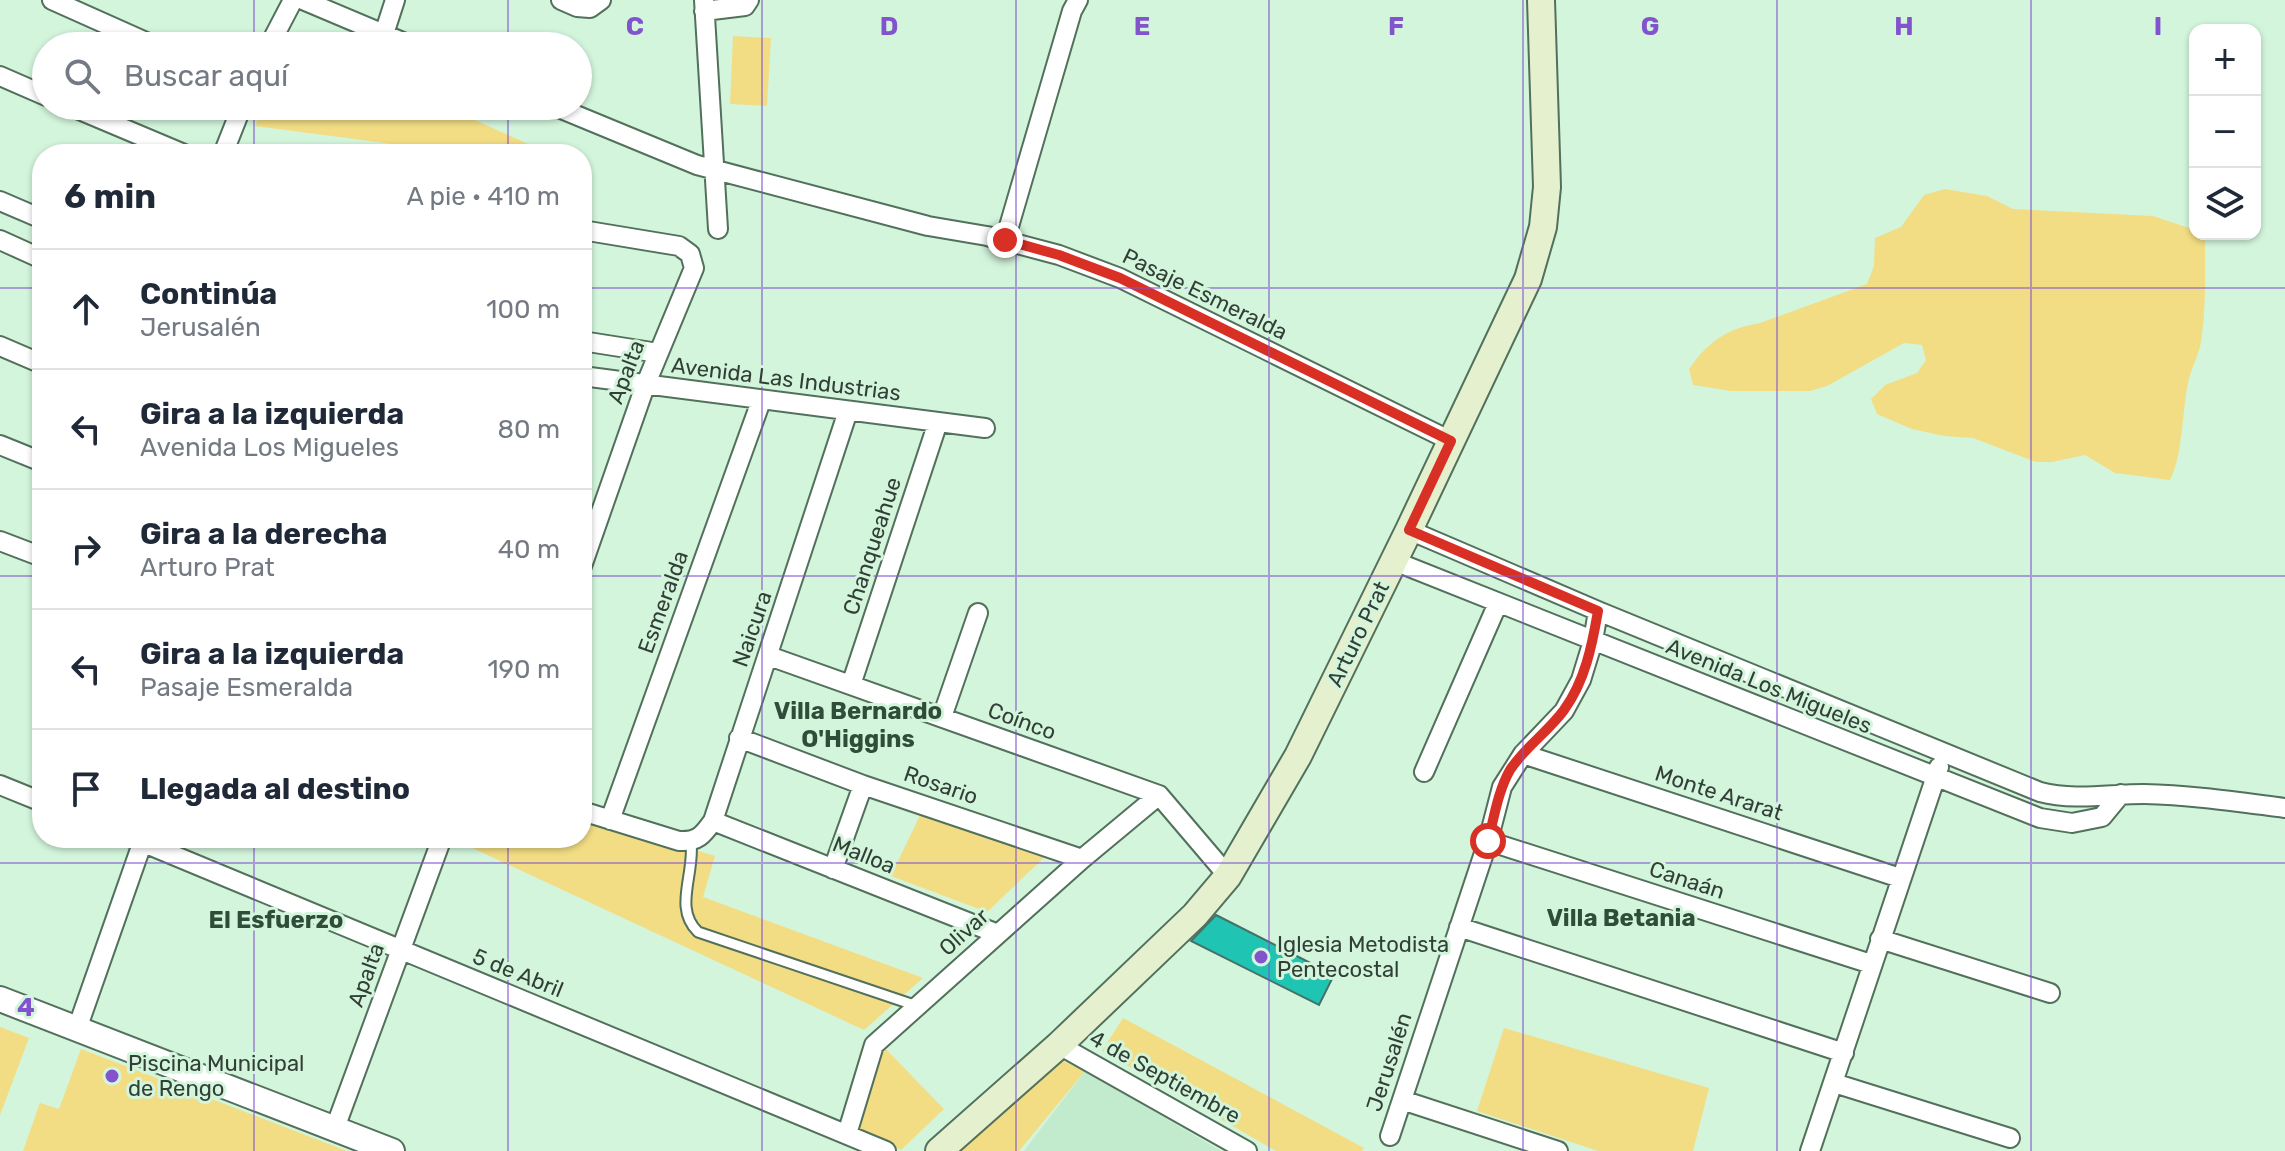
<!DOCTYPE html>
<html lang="es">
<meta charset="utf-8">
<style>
:root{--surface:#fff;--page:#f2f2f3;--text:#1f2937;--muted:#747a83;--line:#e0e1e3}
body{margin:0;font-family:Rubik,sans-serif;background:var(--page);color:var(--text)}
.controls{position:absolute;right:24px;top:24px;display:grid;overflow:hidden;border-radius:16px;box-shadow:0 2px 6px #0004}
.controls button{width:72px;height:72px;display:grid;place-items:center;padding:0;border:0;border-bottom:2px solid var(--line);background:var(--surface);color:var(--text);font:40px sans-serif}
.stop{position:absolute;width:24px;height:24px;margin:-18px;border:6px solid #d93025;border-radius:50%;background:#fff}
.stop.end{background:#d93025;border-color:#fff;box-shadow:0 2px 8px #0008}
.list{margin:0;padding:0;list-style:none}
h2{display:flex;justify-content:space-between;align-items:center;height:104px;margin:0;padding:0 32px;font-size:34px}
h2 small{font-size:26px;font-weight:400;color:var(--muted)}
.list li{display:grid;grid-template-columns:52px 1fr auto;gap:24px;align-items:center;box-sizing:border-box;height:120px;padding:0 32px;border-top:2px solid var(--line)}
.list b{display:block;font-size:30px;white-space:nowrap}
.list p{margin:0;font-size:26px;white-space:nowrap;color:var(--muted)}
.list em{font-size:26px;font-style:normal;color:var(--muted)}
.icon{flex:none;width:44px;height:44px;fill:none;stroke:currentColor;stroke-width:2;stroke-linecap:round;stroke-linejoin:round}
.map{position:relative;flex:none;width:2285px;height:1151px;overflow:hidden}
.search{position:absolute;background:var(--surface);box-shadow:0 2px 6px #0004;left:32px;top:32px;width:560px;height:88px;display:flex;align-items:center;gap:20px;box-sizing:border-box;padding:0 28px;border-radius:44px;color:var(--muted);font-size:30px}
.panel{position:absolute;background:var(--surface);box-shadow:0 2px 6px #0004;left:32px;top:144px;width:560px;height:704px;border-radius:32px}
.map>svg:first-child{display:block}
</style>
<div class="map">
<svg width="2285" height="1151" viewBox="0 0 2285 1151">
<rect width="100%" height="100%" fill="#d3f5dc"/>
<path fill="#c2ebce" d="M 1085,1071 L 1221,1151 L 1024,1151 Z"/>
<path fill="#f2dd84" d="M 733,36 L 771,38 L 767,106 L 730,104 Z
M 262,106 L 443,106 L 551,154 L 469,154 L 255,126 Z
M 1945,189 L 1987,196 L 2013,209 L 2153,216 L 2195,230 L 2195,234 L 2199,234 L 2205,241 C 2205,273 2206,304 2202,335 C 2201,352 2191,367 2188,383 C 2182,412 2183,455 2170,480 L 2115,473 L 2085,455 L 2052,462 L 2036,462 L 1973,438 L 1944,436 L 1912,429 L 1877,414 L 1871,399 L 1885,385 L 1917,373 L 1926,360 L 1922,345 L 1904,343 L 1827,386 L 1810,391 L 1731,391 L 1693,385 L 1689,369 C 1709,341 1726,329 1760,323 L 1867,284 L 1874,266 L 1875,238 L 1901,227 L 1924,195 Z
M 582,815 L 715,856 L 703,897 L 923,978 L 864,1030 L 451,838 L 582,838 Z
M 920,815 L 1051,851 L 987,912 L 891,876 Z
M 1123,1018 L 1364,1148 L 1362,1151 L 1276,1151 L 1102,1051 Z
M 0,1027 L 29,1038 L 0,1115 Z
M 1504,1028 L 1709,1088 L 1693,1151 L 1598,1151 L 1477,1111 Z
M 879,1042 L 944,1109 L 901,1150 L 842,1123 Z
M 81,1049 L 347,1151 L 23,1151 L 40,1103 L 59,1109 Z
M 1046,1053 L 1085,1071 L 1019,1151 L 935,1151 Z"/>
<path fill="#20c4b2" stroke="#467069" stroke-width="2" d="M 1216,915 L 1334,975 L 1319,1005 L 1191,941 Z"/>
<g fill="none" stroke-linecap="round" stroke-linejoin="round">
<defs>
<path id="service" d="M 691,842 C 695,875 673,908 698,932 L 917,1006"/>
<path id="minor" d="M 52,0 L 155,46
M 303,0 L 412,46
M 561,0 L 577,7 L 590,8 L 601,0
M 704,0 L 718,229
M 704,11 L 745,6 L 749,0
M 384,34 L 395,0
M 269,46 L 293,0
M 0,76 L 46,96
M 70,106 L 184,154
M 554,106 L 697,165 L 928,226 L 987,236 L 1059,255 L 1120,278 L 1451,441
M 223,154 L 242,106
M 0,201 L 42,219
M 582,230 L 679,246 L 690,254 L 694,268 L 645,386 L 582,566
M 0,240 L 42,259
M 1005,240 L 1072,11 L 1078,0
M 582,341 L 658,353
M 0,346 L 42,364
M 582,376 L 985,428
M 0,445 L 42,462
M 1409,530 L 1598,611 L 2040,792 C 2075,801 2109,794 2144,794 C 2192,795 2238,802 2285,808
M 0,541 L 42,557
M 1394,561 L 2040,818 L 2072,823 L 2102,817 L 2121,794
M 769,656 L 1159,795 L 1228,876
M 851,685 L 938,422
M 942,717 L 978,613
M 739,738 L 863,785 L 1082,859
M 1523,754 L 1900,878
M 1424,772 L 1498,603
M 0,785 L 42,802
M 582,811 L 679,841 C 698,842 703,835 713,821 L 848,411
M 610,820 L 761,401
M 713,821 L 998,934
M 132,838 L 886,1151
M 1488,841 L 1871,964
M 833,869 L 863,785
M 1459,927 L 1844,1053
M 1880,939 L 2050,993
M 77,1029 L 144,838
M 1059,1045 L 1247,1151
M 1834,1083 L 2010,1138
M 1402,1100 L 1558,1151
M 335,1128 L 442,838
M 847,1134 L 874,1045 L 1082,859 L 1159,795
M 1390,1136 L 1488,841 L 1502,787 L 1523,754 L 1564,711 L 1581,680 L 1593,641 L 1598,611
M 1810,1151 L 1939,767"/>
<path id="tertiary" d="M 0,999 L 392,1151"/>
<path id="secondary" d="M 939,1151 L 1059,1045 L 1195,915 L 1228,876 L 1298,756 L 1409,530 L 1528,279 L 1543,227 L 1547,187 L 1541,0"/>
</defs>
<use href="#service" stroke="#52705b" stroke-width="13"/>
<use href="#minor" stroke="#52705b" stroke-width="22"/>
<use href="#tertiary" stroke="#52705b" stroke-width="28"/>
<use href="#secondary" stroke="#52705b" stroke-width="30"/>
<use href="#service" stroke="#fff" stroke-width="9"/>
<use href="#minor" stroke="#fff" stroke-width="18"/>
<use href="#tertiary" stroke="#fff" stroke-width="24"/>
<use href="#secondary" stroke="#e5f1ce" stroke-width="26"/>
</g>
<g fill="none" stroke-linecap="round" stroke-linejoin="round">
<path stroke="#d93025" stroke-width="10" d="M 1005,240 L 1059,255 L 1120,278 L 1451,441 L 1409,530 L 1598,611 C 1592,646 1585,681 1564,710 C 1548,732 1525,747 1510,770 C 1498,791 1494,818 1488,841"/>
</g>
<path fill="none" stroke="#8253cc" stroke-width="2" stroke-opacity="0.55" d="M 254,0 L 254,46M 508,0 L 508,46M 762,0 L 762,1151M 1016,0 L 1016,1151M 1269,0 L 1269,1151M 1523,0 L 1523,1151M 1777,0 L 1777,1151M 2031,0 L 2031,1151M 254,106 L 254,154M 508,106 L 508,154M 0,288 L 42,288M 582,288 L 2285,288M 0,576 L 42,576M 582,576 L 2285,576M 254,838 L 254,1151M 508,838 L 508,1151M 0,863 L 2285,863"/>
<g fill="#8253cc" stroke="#d3f5dc" stroke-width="3">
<circle cx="1261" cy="957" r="8"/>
<circle cx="112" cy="1076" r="8"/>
</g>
<g text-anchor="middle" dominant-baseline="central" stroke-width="6" stroke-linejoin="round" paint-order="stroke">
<g font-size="22" fill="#323f36" stroke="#d3f5dc">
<text transform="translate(1205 294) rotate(26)">Pasaje Esmeralda</text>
<text transform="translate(626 372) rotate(-69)">Apalta</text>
<text transform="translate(786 379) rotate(7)">Avenida Las Industrias</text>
<text transform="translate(872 546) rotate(-72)">Chanqueahue</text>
<text transform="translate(663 602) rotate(-70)">Esmeralda</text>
<text transform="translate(752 629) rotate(-71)">Naicura</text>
<text transform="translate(1358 634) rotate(-64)">Arturo Prat</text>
<text transform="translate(1769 686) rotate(22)">Avenida Los Migueles</text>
<text transform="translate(1022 721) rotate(20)">Coínco</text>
<text transform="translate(941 785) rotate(19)">Rosario</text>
<text transform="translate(1719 793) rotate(18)">Monte Ararat</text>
<text transform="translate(864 855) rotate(22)">Malloa</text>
<text transform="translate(1687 880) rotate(18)">Canaán</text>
<text transform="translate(964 932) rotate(-42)">Olivar</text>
<text transform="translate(518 973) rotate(22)">5 de Abril</text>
<text transform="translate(366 975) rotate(-70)">Apalta</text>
<text transform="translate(1389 1062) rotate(-72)">Jerusalén</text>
<text transform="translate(1165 1077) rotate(29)">4 de Septiembre</text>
</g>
<g font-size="22" fill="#323f36" stroke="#d3f5dc" text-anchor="start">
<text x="1277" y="944">Iglesia Metodista<tspan x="1277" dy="25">Pentecostal</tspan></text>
<text x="128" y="1063">Piscina Municipal<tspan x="128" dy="25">de Rengo</tspan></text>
</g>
<g font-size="24" font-weight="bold" fill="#304d3a" stroke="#d3f5dc">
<text x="858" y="711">Villa Bernardo<tspan x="858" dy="28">O'Higgins</tspan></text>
<text x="1621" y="918">Villa Betania</text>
<text x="276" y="920">El Esfuerzo</text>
</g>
</g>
<g font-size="26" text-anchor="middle" font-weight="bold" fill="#8253cc" stroke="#d3f5dc" stroke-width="6" stroke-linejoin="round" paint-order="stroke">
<text x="635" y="35">C</text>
<text x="889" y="35">D</text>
<text x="1142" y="35">E</text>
<text x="1396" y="35">F</text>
<text x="1650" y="35">G</text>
<text x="1904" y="35">H</text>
<text x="2158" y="35">I</text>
<text x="26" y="1016">4</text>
</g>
</svg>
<div class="controls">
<button>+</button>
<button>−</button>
<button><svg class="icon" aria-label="layers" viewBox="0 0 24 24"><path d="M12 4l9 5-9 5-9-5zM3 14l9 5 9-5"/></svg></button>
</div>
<div class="stop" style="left:1488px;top:841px"></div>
<div class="stop end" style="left:1005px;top:240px"></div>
<div class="search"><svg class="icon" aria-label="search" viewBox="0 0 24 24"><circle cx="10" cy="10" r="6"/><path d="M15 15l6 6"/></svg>Buscar aquí</div>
<section class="panel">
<h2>6 min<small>A pie · 410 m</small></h2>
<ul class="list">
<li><svg class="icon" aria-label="ahead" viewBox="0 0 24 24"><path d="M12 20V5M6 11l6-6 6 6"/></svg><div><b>Continúa</b><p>Jerusalén</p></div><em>100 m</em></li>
<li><svg class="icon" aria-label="left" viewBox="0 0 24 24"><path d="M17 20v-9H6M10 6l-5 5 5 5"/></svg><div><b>Gira a la izquierda</b><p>Avenida Los Migueles</p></div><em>80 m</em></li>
<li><svg class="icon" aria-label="right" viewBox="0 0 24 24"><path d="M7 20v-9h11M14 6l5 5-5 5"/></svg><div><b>Gira a la derecha</b><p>Arturo Prat</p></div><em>40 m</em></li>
<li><svg class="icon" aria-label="left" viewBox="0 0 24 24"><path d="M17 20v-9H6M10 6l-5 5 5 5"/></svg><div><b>Gira a la izquierda</b><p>Pasaje Esmeralda</p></div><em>190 m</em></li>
<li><svg class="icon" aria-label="arrive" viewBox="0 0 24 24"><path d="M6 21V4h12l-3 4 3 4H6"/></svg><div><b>Llegada al destino</b></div></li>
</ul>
</section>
</div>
